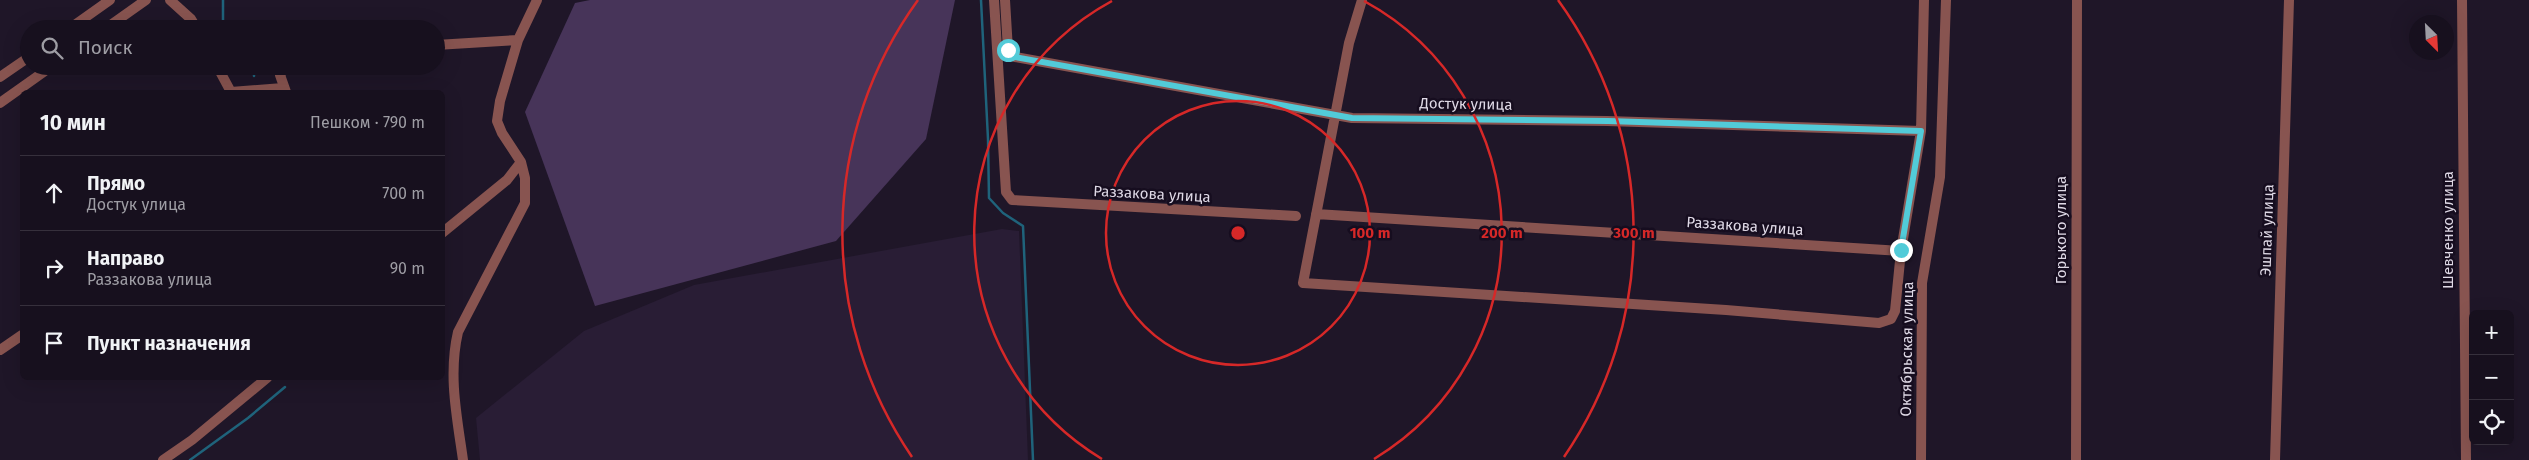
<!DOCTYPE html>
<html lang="ru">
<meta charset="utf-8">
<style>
:root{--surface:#17101e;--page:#201927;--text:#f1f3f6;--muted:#9e9da4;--line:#36303c}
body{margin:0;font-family:"Fira Sans",sans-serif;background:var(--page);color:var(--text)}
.controls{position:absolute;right:15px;bottom:15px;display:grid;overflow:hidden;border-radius:8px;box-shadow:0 5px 20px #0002}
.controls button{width:45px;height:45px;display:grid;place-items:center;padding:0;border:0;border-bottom:1px solid var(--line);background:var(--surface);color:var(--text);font:25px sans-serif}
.compass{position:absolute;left:2409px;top:15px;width:45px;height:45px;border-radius:50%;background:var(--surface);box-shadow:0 5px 20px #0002;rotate:156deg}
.stop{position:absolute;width:15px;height:15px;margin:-11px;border:4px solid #52cbd8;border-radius:50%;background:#fff}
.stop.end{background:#52cbd8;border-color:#fff;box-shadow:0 1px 5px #0008}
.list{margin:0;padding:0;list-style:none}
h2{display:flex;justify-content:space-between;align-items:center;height:65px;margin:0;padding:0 20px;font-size:21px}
h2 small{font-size:16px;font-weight:400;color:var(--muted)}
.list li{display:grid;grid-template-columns:32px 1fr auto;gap:15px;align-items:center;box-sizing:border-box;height:75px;padding:0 20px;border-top:1px solid var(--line)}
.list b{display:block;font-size:19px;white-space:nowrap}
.list p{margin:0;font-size:16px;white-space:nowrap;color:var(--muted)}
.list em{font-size:16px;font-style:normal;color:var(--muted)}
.icon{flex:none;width:28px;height:28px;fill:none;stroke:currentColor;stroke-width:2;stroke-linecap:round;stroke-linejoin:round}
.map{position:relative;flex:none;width:2529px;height:460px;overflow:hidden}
.search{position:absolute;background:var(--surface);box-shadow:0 5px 20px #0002;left:20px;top:20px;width:425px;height:55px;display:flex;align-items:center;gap:12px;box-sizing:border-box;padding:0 18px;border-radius:28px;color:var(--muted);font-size:19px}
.panel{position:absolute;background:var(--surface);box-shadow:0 5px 20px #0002;left:20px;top:90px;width:425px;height:290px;border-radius:8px}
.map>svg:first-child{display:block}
</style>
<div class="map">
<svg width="2529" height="460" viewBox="0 0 2529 460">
<rect width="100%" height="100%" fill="#1f1628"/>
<path fill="#291d35" d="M 1002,229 L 1019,231 L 1028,460 L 480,460 L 476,418 L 584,331 L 694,285 Z"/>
<path fill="#473459" d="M 590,0 L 955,0 L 926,139 L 836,241 L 595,306 L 525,112 L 575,3 Z"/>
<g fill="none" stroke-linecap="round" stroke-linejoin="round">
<path stroke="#1f637b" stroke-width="2.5" d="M 223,0 L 223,27 L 225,29
M 981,0 L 988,139 L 989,198 L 1003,213 L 1023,226 L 1033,460
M 254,66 L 254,76
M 190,460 L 248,418 L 285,387"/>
<path stroke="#885450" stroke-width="10" d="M 170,0 L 191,19 L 197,29
M 994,0 L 1006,192 L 1012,200 L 1296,216
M 1005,0 L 1008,50 L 1015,57 L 1352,118 L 1607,121 L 1921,131
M 1362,0 L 1349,43 L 1303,283 L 1726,310 L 1879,323 L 1891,319 L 1895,311 L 1901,251
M 2462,0 L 2466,460
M 69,29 L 110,0
M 105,29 L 146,0
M 436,45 L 518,40
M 217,66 L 231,92
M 286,66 L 280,75 L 286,92
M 0,77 L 29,57
M 231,92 L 283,88
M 0,103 L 52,66
M 1316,214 L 1901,251 L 1921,131 L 1924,0
M 442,233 L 507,180 L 521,162
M 0,350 L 22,335
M 163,460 L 192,440 L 267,378
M 463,460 C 457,417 448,375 458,332 L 525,203 L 525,178 L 521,162 L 502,133 L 497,121 L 500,101 L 518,40 L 537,0
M 1921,460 L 1922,283 L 1940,177 L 1946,0
M 2076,460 L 2077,0
M 2275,460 L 2289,0"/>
</g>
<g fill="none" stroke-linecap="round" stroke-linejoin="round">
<path stroke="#52cbd8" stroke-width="6" d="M 1008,50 L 1015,57 L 1352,118 L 1608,121 L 1921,131 L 1901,250"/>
</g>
<g fill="none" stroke="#d62828" stroke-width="2.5">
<circle cx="1238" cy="233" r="132"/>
<path d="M1102 459A264 264 0 0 1 1112 1M1364 1A264 264 0 0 1 1374 459"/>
<path d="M912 457A396 396 0 0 1 918 0M1558 0A396 396 0 0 1 1564 457"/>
</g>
<g text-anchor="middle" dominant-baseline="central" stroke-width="5" stroke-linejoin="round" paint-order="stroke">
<g font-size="15" fill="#dfd9e6" stroke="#160d1f">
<text transform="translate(1466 104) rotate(1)">Достук улица</text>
<text transform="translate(1152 194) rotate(3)">Раззакова улица</text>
<text transform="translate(1745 226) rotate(4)">Раззакова улица</text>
<text transform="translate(2061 230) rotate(-90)">Горького улица</text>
<text transform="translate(2267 230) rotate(-88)">Эшпай улица</text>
<text transform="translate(2448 230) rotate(-90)">Шевченко улица</text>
<text transform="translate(1907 349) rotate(-89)">Октябрьская улица</text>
</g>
</g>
<circle cx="1238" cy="233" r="8" fill="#d62828" stroke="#160d1f" stroke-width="2.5"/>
<g font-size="15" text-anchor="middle" font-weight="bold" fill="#d62828" stroke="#160d1f" stroke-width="5" stroke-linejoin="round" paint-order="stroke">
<text x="1370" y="238">100 m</text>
<text x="1502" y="238">200 m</text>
<text x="1634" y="238">300 m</text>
</g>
</svg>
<div class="controls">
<button>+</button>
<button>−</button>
<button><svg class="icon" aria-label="locate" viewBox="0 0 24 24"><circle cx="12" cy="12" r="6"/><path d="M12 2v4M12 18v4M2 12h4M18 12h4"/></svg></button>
</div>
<svg class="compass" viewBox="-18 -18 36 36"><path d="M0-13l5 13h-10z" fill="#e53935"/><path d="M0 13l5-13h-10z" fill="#9e9da4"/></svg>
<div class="stop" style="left:1008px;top:50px"></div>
<div class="stop end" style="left:1901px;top:250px"></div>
<div class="search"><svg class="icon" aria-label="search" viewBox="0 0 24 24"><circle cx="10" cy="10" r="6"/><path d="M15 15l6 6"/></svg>Поиск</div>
<section class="panel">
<h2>10 мин<small>Пешком · 790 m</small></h2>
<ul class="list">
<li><svg class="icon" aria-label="ahead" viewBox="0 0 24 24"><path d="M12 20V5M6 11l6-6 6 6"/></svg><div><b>Прямо</b><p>Достук улица</p></div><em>700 m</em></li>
<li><svg class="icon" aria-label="right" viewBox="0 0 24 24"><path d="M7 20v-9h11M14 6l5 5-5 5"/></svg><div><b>Направо</b><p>Раззакова улица</p></div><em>90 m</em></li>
<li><svg class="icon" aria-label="arrive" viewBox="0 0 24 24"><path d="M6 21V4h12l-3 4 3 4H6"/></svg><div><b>Пункт назначения</b></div></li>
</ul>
</section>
</div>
